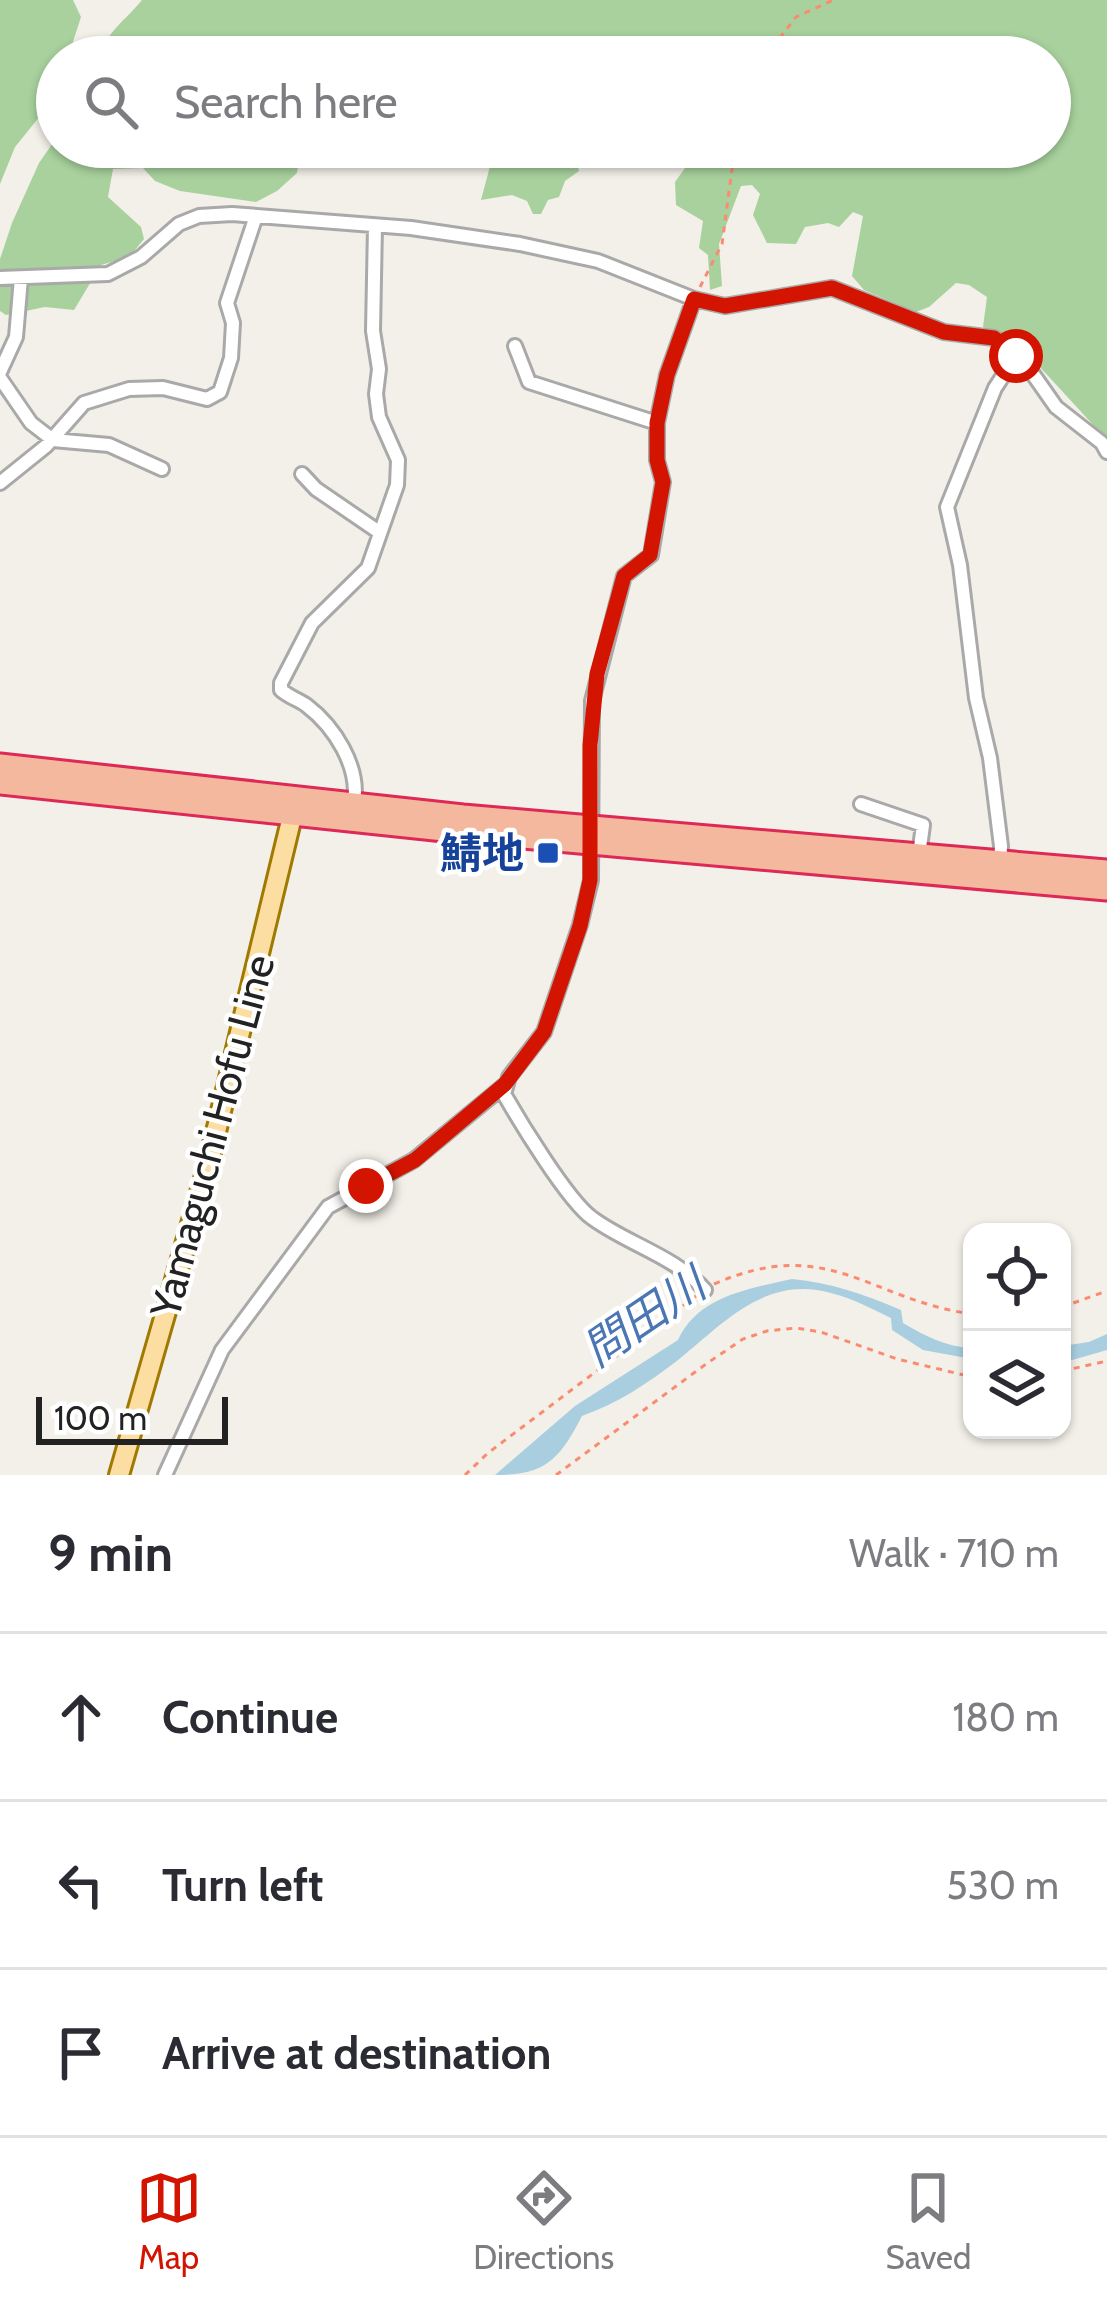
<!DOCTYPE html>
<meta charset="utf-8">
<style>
:root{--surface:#fff;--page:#f2f2f3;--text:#2b2b33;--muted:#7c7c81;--line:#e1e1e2;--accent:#d31400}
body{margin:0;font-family:Cabin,"Noto Sans JP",sans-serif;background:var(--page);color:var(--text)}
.controls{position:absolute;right:36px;bottom:36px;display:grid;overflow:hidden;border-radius:24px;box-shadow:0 3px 9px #0004}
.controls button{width:108px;height:108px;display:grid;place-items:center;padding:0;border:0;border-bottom:3px solid var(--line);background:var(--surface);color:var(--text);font:60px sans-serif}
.scale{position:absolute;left:36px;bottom:30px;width:192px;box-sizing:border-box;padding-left:12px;border:6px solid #222;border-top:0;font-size:33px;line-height:42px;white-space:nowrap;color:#222;-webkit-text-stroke:9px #fff;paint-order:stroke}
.stop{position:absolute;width:36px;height:36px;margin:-27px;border:9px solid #d31400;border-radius:50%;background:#fff}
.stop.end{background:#d31400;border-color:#fff;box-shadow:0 3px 12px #0008}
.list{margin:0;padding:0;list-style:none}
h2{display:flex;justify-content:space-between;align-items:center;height:156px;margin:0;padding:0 48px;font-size:51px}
h2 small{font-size:39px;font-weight:400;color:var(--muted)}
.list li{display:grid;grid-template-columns:78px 1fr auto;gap:36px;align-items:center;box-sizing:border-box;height:168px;padding:0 48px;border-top:3px solid var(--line)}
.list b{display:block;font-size:45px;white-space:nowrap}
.list em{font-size:39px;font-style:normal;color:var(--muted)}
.icon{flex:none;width:66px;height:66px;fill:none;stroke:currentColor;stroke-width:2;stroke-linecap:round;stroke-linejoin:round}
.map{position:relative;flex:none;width:1107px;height:1475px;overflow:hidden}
.search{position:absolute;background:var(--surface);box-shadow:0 3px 9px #0004;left:36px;right:36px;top:36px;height:132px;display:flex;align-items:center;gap:30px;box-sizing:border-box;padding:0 42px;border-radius:66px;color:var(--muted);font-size:45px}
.sheet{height:660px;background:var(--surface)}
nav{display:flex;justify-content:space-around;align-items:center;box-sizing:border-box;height:168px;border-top:3px solid var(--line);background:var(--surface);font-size:33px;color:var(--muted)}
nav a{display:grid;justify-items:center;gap:6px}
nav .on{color:var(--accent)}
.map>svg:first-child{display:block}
</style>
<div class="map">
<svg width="1107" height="1475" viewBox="0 0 1107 1475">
<rect width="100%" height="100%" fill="#f2f0e8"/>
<path fill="#a8d19d" d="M 0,0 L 73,0 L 81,17 L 68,57 L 57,57 L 53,100 L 15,147 L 0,184 Z
M 142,0 L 1107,0 L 1107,440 L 1016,341 L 983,327 L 987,297 L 969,285 L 956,283 L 929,307 L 916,312 L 864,290 L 852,276 L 863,216 L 853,212 L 839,227 L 828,223 L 805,227 L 796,244 L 767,243 L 753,215 L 760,194 L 752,185 L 741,186 L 719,244 L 722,286 L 710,290 L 708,255 L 699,248 L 703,221 L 676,205 L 675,182 L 685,168 L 686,156 L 672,153 L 671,147 L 1050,147 L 1050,57 L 99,57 C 106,32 128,18 142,0 Z
M 57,137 L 57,147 L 301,147 L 297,173 L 277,191 L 256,202 L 180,191 L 155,181 L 143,168 L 113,169 L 108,197 L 141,227 L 144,239 L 129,257 L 101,265 L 74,310 L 45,307 L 6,315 L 0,311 L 0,259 L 12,223 L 39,163 Z
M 513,147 L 572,147 L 579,171 L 565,181 L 559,197 L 548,200 L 541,214 L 533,214 L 527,201 L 512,195 L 481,200 L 493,155 Z"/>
<path fill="#a9cedf" d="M 792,1279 C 831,1283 864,1294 901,1310 L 903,1323 C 925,1336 946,1347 972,1348 L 972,1359 L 923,1350 L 892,1330 L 891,1318 C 872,1309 852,1298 831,1293 C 765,1275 724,1323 678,1360 C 647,1384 618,1403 582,1416 C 559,1460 546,1475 495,1475 L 575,1406 L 678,1340 C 698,1296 749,1289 792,1279 Z
M 1107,1334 L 1107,1350 L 1062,1363 L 1062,1346 L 1089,1342 Z"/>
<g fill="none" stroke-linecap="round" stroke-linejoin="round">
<defs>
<path id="minor" d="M 0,278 L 108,274 L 141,257 L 179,224 L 199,216 L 232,214 L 411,228 L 520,244 L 598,261 L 694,299 L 725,306 L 832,288 L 944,332 L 994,338 L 1003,343 L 1028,367 L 1056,407 L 1102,443 L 1107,452
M 694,299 L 667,375 L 657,423 L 657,460 L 663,482 L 651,555 L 624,576 L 592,701 L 591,880 L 580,925 L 544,1032 L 509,1077 L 504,1094 C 520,1122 568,1201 592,1218 C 627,1244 675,1256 705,1290
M 515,346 L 529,382 L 657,423
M 0,372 L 16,337 L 21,278
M 0,378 L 31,423 L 53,440 L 109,445 L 162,469
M 302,474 L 316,489 L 379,532
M 0,483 L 46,446 L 84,403 L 129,389 L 163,388 L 207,399 L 220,392 L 231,358 L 233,323 L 227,303 L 256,216
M 354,803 C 360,767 335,727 306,705 C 297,699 289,697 281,690 L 281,683 L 312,623 L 368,568 L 397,485 L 398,460 L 379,417 L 376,394 L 379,369 L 373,331 L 375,226
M 861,804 L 923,825 L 919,855
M 1000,867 L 1001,846 L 990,758 L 976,698 L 960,565 L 947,507 L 995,388 L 1016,356
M 165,1475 L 222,1350 L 328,1207 L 414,1160 L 505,1085"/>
<path id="primary" d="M 119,1475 L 208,1165 L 296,800"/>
<path id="trunk" d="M 0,765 L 463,816 L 1107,871
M 0,783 L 444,830 L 1107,889"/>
</defs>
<use href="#minor" stroke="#a9a9a9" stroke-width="18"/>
<use href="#primary" stroke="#9f7900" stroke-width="24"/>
<use href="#trunk" stroke="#de2855" stroke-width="27"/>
<path stroke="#fb8b70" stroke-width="3" stroke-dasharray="6 6" stroke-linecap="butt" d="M 765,57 L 796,17 L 833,0
M 700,287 L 722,244 L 735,147
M 714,1284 C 829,1234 869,1300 972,1314
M 1062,1307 L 1107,1291
M 1062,1371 L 1107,1361
M 465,1475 L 488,1453 L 696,1296
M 556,1475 L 706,1364 L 743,1339 L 767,1331 L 796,1328 L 821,1332 L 897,1359 L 972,1377"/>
<use href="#minor" stroke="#fff" stroke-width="12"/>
<use href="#primary" stroke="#fddea2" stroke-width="18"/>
<use href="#trunk" stroke="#f3b89e" stroke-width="21"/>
</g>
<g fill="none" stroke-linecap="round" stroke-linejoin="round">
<path stroke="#d31400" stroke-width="15" d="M 366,1186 L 415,1160 L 505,1084 L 544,1032 L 580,926 L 590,880 L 590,745 L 597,674 L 624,576 L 650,555 L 663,482 L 657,460 L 657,423 L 667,375 L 694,299 L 725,306 L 832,288 L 944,332 L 994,338 L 1016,356"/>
</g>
<rect fill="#1a4fb4" stroke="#fff" stroke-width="4.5" x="536" y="841" width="24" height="24" rx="6"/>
<g text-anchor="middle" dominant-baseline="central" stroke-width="9" stroke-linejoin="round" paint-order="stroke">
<g font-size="42" font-weight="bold" fill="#164399" stroke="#fff" text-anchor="end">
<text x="524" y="853">鯖地</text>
</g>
<g font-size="42" fill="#222" stroke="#fff">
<text transform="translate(212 1136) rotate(-75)">Yamaguchi Hofu Line</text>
</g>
<g font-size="45" font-style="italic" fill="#4b76b4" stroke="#fff">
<text transform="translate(644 1317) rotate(-34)">問田川</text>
</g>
</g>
</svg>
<div class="controls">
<button><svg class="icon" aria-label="locate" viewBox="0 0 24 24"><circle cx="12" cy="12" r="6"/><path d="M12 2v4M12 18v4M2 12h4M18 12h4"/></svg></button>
<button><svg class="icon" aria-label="layers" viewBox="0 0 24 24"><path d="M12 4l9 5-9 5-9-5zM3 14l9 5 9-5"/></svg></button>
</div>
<div class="scale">100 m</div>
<div class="stop" style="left:1016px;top:356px"></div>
<div class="stop end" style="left:366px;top:1186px"></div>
<div class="search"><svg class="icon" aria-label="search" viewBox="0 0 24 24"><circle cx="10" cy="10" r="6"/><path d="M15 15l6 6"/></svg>Search here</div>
</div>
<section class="sheet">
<h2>9 min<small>Walk · 710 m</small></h2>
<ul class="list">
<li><svg class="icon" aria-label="ahead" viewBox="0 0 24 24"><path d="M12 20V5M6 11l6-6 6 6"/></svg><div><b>Continue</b></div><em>180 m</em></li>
<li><svg class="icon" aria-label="left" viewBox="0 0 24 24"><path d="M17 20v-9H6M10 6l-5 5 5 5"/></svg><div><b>Turn left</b></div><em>530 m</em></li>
<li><svg class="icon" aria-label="arrive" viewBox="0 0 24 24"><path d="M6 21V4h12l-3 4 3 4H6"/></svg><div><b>Arrive at destination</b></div></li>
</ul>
</section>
<nav>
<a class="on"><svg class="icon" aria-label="map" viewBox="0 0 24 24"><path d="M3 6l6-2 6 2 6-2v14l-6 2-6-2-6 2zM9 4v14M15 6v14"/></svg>Map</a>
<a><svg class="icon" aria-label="directions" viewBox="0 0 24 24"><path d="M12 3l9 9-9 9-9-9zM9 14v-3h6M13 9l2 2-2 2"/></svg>Directions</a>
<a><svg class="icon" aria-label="saved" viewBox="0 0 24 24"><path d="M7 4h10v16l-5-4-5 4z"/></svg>Saved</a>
</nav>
